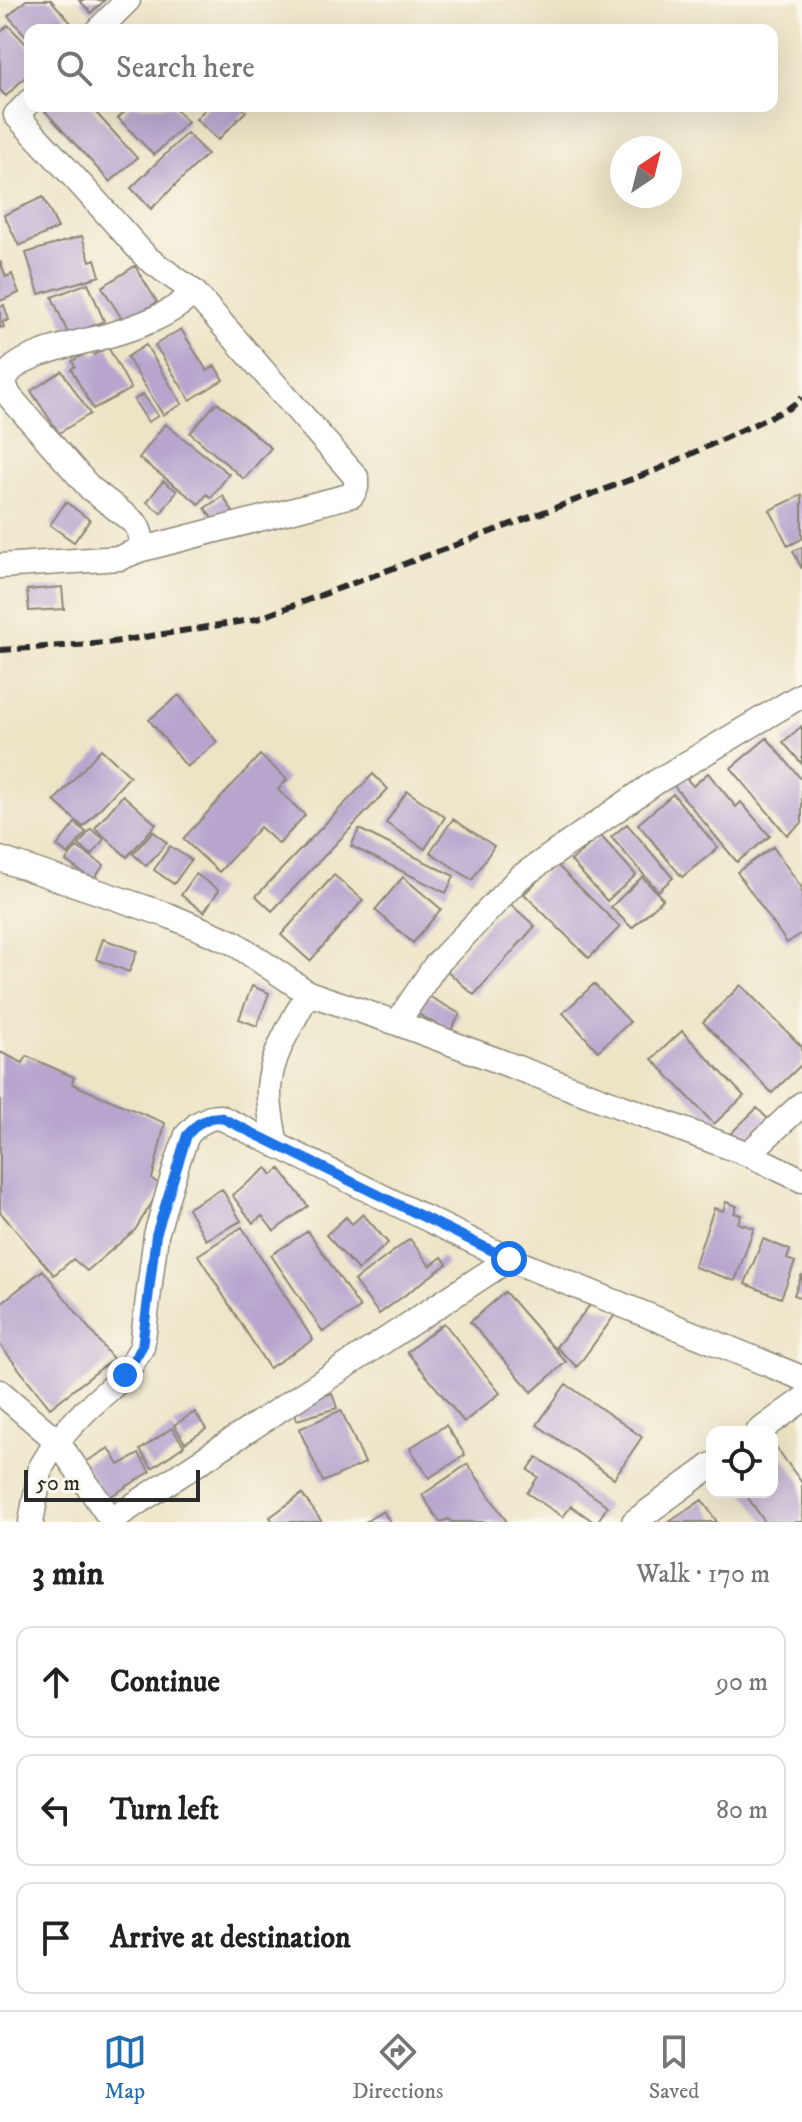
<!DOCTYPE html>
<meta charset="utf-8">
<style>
:root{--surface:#fff;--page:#f6f6f6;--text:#222;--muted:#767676;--line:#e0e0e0;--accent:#1f6fb2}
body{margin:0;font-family:"IM FELL DW Pica",serif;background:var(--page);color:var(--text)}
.controls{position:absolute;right:24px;bottom:24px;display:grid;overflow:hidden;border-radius:16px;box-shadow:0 8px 32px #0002}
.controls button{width:72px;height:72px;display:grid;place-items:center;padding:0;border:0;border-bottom:2px solid var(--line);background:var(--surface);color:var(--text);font:40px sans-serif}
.compass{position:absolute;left:610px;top:136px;width:72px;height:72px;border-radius:50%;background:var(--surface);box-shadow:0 8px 32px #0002;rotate:35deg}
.scale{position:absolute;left:24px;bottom:20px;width:176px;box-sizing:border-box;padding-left:8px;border:4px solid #2b2b2b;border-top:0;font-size:22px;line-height:28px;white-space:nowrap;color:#2b2b2b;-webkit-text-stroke:6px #fbf7ec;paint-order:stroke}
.stop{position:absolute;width:24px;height:24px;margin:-18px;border:6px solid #1a73e8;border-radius:50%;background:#fff}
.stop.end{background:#1a73e8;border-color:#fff;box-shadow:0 2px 8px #0008}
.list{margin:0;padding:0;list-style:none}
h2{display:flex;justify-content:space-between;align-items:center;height:104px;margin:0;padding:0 32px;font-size:34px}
h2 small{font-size:26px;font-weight:400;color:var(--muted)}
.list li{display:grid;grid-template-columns:52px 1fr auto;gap:24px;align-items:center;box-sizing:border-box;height:112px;margin:0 16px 16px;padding:0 16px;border:2px solid var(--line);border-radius:16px}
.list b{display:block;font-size:30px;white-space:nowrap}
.list em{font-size:26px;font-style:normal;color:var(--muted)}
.icon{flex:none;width:44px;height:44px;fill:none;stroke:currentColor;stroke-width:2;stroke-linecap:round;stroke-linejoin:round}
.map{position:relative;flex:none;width:802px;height:1522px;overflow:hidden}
.search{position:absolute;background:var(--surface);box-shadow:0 8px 32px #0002;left:24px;right:24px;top:24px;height:88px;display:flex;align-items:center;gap:20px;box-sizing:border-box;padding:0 28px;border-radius:16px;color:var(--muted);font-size:30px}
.sheet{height:488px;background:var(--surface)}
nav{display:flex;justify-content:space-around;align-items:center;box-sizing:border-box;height:112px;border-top:2px solid var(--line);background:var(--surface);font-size:22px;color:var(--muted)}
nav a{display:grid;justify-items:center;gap:4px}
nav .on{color:var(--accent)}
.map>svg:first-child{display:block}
</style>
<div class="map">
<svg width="802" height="1522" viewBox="0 0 802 1522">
<rect width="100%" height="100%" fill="#fbf7ec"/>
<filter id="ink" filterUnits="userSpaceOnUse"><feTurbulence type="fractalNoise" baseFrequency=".0125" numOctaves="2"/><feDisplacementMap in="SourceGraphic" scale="16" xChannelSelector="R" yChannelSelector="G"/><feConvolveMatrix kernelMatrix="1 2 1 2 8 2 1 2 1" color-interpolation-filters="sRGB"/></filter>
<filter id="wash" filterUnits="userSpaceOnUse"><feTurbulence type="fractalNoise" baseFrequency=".006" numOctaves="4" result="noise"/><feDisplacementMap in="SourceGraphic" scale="32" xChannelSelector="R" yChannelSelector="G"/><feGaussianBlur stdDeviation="1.8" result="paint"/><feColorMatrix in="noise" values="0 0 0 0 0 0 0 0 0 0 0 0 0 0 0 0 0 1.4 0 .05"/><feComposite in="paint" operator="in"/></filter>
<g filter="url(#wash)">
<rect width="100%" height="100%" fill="#ede4c6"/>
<g id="blocks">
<path fill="#b7a5ce" d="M 26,0 L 51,0 L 71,23 L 64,30 L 30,30 L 30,40 L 8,16 Z
M 79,0 L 105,0 L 91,13 Z
M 8,25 L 30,48 L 30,72 L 6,96 L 0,90 L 0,33 Z
M 45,106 L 90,106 L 137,158 L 110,182 L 42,108 Z
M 131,106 L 172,106 L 188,122 L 154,155 L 118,118 Z
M 208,106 L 240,106 L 246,111 L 218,140 L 196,119 Z
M 187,133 L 207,154 L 151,209 L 131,188 Z
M 43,197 L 58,228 L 19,246 L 4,215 Z
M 82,236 L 90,261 L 95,259 L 100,276 L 39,294 L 26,253 Z
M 0,261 L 6,277 L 12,274 L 19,293 L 0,301 Z
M 135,266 L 157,302 L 124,322 L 102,287 Z
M 88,283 L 104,321 L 69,336 L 52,297 Z
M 4,305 L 9,320 L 2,322 L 4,327 L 0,328 L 0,307 Z
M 181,329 L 207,371 L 215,366 L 223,380 L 190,400 L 155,345 Z
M 146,345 L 182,404 L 163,415 L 127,357 Z
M 108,347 L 131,389 L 93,409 L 71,369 L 75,366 L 72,361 L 92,350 L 94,355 Z
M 62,371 L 90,414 L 59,433 L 31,391 Z
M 143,394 L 158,416 L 148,422 L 134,400 Z
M 217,402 L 271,448 L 244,479 L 190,433 Z
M 165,424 L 229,474 L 211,498 L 207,494 L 199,504 L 139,458 Z
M 163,481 L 177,491 L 161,513 L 147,502 Z
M 802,495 L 802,539 L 788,546 L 770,510 Z
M 223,496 L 233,512 L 215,523 L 205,508 Z
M 66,502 L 90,520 L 74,542 L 50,525 Z
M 802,547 L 802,569 L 793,551 Z
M 62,587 L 64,609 L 29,611 L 27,590 Z
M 179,695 L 217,742 L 187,767 L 149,720 Z
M 802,726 L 802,764 L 783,742 Z
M 767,738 L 802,780 L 802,823 L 787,835 L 731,768 Z
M 101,749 L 130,776 L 83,827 L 54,801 Z
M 260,755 L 287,779 L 278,790 L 305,815 L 279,844 L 260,827 L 219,872 L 183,839 Z
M 708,773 L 736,807 L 741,802 L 770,836 L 737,862 L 673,785 L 684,776 L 693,786 Z
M 373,774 L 388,789 L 272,911 L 256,896 Z
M 407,791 L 445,817 L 425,849 L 386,823 Z
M 673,794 L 718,848 L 682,877 L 638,824 Z
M 123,795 L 156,824 L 127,857 L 95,828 Z
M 453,819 L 494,846 L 472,880 L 430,852 Z
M 75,823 L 86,832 L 68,855 L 57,846 Z
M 627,824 L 673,878 L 658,891 L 611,837 Z
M 91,829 L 104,839 L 92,855 L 79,845 Z
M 359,829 L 454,876 L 446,893 L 351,846 Z
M 153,831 L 167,843 L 146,866 L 133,854 Z
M 600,835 L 636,875 L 607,901 L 571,861 Z
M 170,846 L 191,860 L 174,884 L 154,870 Z
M 77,847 L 104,865 L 93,880 L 66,861 Z
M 773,847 L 802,888 L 802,933 L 787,943 L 737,872 Z
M 555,863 L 620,927 L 589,958 L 524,894 Z
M 196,874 L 219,890 L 204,912 L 181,895 Z
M 334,875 L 363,900 L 310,961 L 281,935 Z
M 403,877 L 441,909 L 413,943 L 375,910 Z
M 642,877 L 663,899 L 632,928 L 611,907 Z
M 507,901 L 535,926 L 474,995 L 446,970 Z
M 103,939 L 137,951 L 129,972 L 96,959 Z
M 594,984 L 630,1022 L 598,1051 L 563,1013 Z
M 741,985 L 802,1047 L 802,1064 L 772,1093 L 703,1022 Z
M 252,986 L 269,993 L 257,1026 L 239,1019 Z
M 425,994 L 460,1014 L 450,1032 L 415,1012 Z
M 682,1031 L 744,1096 L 714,1124 L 652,1059 Z
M 0,1052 L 23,1063 L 27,1056 L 74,1077 L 72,1084 L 165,1123 L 152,1179 L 162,1186 L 135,1230 L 87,1271 L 73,1259 L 54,1275 L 0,1212 Z
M 757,1108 L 771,1122 L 742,1150 L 728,1136 Z
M 267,1168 L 272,1175 L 280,1169 L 308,1206 L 274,1231 L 262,1216 L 253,1223 L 232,1195 Z
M 222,1189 L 241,1221 L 206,1240 L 188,1208 Z
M 726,1202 L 737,1206 L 734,1213 L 741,1215 L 738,1223 L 754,1228 L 735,1281 L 694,1267 L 714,1208 L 723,1211 Z
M 363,1214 L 388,1243 L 358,1270 L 326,1235 L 346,1217 L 352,1224 Z
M 242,1227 L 313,1340 L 269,1368 L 198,1255 Z
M 308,1231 L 360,1308 L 323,1332 L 271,1255 Z
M 410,1239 L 430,1266 L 442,1257 L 447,1264 L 379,1314 L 354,1281 Z
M 763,1239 L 790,1250 L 787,1259 L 795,1262 L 781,1298 L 745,1284 Z
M 43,1270 L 113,1359 L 50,1408 L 0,1345 L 0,1304 Z
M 802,1274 L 802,1298 L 794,1295 Z
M 505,1292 L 566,1362 L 532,1392 L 470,1322 Z
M 590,1305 L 617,1312 L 577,1367 L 556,1347 Z
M 444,1323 L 500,1393 L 464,1422 L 407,1352 Z
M 566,1384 L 642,1437 L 614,1478 L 537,1425 Z
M 332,1393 L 337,1408 L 297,1420 L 293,1406 Z
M 341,1410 L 365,1463 L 323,1482 L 299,1429 Z
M 195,1412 L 206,1429 L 185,1443 L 174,1425 Z
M 446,1425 L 465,1455 L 429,1478 L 410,1448 Z
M 172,1428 L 184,1446 L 152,1468 L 140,1450 Z
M 776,1447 L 802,1483 L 802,1522 L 765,1522 L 744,1492 L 772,1492 L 772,1450 Z
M 109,1448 L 119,1465 L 139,1454 L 150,1472 L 106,1499 L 84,1463 Z
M 537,1457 L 608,1506 L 597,1522 L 594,1522 L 571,1506 L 563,1517 L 527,1493 L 538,1477 L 528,1470 Z
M 468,1464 L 507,1522 L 451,1522 L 449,1519 L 440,1522 L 422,1495 Z
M 302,1494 L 322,1522 L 273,1522 L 270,1517 Z
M 702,1500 L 717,1522 L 669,1522 Z
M 383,1511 L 390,1522 L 365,1522 Z"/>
</g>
</g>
<g filter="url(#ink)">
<use href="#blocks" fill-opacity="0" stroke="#8c8878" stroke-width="2"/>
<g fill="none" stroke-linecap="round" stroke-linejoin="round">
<defs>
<path id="street" d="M 98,30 L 128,0
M 139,550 C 143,540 141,533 136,524 L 90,488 L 10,397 C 6,389 2,382 8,374 C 23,352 81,343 106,336 C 137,327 171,316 194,292
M 0,566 L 120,558 L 139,550 L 352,495 L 356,488 L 356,477 L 194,292 L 147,258 L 73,176 L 16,115 L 30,101
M 0,859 L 170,916 L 234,943 L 308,993 L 397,1023 L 748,1154 L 802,1180
M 397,1023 L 435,966 L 519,878 L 656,782 L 802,695
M 276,1145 C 273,1127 268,1107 269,1088 C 271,1054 293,1022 308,993
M 748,1154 L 802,1104
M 0,1392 L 57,1441 L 113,1522
M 758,1432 L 802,1400
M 111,1520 L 509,1259
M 31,1522 L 41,1467 L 57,1441 L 85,1411 L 125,1375 L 142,1347 L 156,1235 L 177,1163 L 187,1135 L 198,1124 L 210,1118 L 220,1117 L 509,1259 L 802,1378
M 634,1522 L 712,1465"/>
</defs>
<use href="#street" stroke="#8c8878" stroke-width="27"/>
<use href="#street" stroke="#fff" stroke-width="24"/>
<path stroke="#2b2b2b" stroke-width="6" stroke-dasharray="12 6" stroke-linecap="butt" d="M 0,650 L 107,643 L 257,619 L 659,469 L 789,408 L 802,398"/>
</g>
</g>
<g fill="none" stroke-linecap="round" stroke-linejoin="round" filter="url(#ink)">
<path stroke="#1a73e8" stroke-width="10" d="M 125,1375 L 142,1347 L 156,1235 L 187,1135 L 198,1124 L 210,1118 L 220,1117 L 509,1259"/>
</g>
</svg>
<div class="controls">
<button><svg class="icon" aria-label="locate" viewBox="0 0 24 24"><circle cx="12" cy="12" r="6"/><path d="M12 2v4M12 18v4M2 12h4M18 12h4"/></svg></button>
</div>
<svg class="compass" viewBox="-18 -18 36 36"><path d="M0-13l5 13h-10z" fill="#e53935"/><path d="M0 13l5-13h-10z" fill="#767676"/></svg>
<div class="scale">50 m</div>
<div class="stop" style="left:509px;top:1259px"></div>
<div class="stop end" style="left:125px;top:1375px"></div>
<div class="search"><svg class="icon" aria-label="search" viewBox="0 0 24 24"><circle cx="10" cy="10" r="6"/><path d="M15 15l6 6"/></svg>Search here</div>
</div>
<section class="sheet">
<h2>3 min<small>Walk · 170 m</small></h2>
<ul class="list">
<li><svg class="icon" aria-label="ahead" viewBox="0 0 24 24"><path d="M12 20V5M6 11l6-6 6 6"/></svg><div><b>Continue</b></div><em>90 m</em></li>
<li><svg class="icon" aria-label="left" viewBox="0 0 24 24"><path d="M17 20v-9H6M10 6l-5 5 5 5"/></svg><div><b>Turn left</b></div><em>80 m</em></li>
<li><svg class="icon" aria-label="arrive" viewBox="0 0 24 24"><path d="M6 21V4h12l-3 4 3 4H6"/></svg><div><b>Arrive at destination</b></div></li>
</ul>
</section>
<nav>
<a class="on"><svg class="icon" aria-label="map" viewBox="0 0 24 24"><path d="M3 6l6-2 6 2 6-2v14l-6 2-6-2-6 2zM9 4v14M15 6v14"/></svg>Map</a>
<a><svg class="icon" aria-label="directions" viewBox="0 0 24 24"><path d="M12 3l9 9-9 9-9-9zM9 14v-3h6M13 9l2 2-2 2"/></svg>Directions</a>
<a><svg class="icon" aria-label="saved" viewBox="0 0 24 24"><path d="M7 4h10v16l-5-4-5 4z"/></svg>Saved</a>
</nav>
